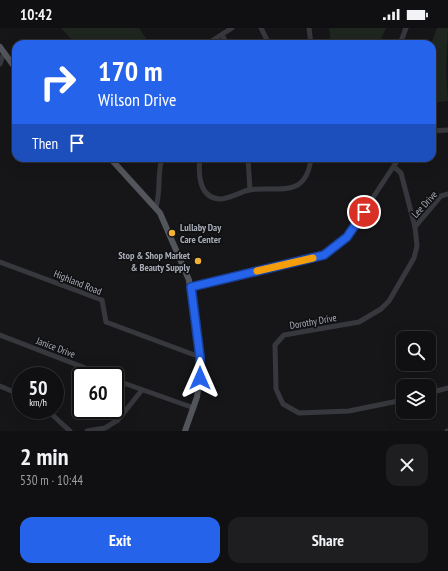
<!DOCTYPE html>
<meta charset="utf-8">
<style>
body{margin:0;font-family:"PT Sans Narrow",sans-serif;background:#1e1e20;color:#f1f3f6;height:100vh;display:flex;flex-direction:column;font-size:15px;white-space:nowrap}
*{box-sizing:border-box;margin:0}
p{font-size:13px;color:#9c9d9f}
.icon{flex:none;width:22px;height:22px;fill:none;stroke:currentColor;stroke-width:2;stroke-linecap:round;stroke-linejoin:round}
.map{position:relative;height:403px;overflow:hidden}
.side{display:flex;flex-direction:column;background:#101012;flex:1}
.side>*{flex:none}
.hud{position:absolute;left:12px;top:12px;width:424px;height:122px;border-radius:12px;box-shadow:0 4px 16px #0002,0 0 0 1px #303032;background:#2563eb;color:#fff;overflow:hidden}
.tools{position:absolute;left:396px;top:303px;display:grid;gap:8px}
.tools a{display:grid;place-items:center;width:40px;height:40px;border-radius:8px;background:#101012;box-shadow:0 4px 16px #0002,0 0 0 1px #303032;font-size:20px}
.speed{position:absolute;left:12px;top:339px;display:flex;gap:8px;font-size:20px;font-weight:700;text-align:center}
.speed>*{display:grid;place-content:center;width:52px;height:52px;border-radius:50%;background:#101012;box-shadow:0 4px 16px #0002,0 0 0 1px #303032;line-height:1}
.speed small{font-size:10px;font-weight:400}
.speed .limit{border:2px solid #111;border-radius:6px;background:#fff;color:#111}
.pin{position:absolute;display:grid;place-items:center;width:34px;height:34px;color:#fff;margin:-17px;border:2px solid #fff;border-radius:50%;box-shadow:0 1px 4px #0007}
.me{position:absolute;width:44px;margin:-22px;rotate:0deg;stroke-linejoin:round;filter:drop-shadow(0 0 3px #0008)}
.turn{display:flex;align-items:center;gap:14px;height:84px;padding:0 20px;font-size:18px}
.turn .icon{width:52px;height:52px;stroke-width:2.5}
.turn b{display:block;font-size:28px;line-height:34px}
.then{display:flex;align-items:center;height:38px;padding:0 20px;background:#0003;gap:8px;font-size:15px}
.round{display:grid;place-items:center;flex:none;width:42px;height:42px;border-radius:12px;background:#1e1e20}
.overview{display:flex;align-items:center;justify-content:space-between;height:68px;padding:0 20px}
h1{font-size:24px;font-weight:800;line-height:30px}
.cta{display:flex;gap:8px;margin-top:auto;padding:8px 20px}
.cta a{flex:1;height:46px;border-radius:12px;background:#2563eb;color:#fff;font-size:16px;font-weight:800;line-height:46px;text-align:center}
.cta a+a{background:#1e1e20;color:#f1f3f6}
.status{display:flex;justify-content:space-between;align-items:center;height:28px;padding:0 20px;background:#101012;direction:ltr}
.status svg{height:11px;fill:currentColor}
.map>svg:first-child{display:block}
.green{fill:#1e261f}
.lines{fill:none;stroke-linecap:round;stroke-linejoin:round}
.minor{stroke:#37383d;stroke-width:5}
.major{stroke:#53555c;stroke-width:6}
.route-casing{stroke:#184099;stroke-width:10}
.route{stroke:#2563eb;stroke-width:7}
.slow{stroke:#f59e0b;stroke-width:7}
.poi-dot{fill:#f2b134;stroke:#111113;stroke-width:1.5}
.labels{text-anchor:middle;stroke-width:3.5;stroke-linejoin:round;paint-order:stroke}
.street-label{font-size:10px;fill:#a8adb8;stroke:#111113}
.poi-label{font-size:10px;font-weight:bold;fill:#a8adb8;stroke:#111113;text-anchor:start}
</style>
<div class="status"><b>10:42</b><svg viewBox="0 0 49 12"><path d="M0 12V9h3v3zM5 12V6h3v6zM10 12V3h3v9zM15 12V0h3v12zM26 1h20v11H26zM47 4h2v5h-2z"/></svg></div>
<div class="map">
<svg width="448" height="403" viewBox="0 0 448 403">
<rect width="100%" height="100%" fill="#161618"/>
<g class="green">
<path d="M61 0H139L150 16H76Z"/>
<path d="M329 0H386L379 16H331Z"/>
<path d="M437 0H448L446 43 448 73 432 75 431 16Z"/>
</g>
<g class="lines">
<g class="minor">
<path d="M261 0 269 16"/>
<path d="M309 0 311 16"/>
<path d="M222 7 227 16"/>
<path d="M207 16 232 0"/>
<path d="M400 16 406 0"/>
<path d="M0 36 4 24"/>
<path d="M432 103 448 102"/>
<path d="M200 130C198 146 199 170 220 171 229 171 240 164 249 162 276 157 306 173 311 130"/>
<path d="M248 130 250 162"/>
<path d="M394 139 401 145 415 199 417 218 414 230 389 273 381 281 359 294 284 307 275 317 276 361 283 376 299 385 349 383 403 372"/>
<path d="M156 179C161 163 157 146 162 130"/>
<path d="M415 199 441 168 448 166"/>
<path d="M0 234 102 272 106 294 200 329"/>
<path d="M191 259 324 227 347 209 399 130"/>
<path d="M0 307 106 348"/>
<path d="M115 352 194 380"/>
<path d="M0 358 21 367"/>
<path d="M429 365 448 360"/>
<path d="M47 382 70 403"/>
<path d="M87 403 105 400 118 392 142 362"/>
<path d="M447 403H448"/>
</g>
<g class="major">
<path d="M0 19 16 41"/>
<path d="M110 130 160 185 189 252 201 341 197 369 185 403"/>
</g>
</g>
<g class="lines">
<defs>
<path id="route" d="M200 350V329L191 259 324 227 347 209 364 184"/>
</defs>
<use href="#route" class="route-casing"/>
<use href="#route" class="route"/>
<path class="slow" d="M257 243 313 230"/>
</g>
<g class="poi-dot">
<circle cx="172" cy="205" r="4"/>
<circle cx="198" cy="233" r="4"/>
</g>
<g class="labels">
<g class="street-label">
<text transform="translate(424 176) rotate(-47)" y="4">Lee Drive</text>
<text transform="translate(78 254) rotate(22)" y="4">Highland Road</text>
<text transform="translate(313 293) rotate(-10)" y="4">Dorothy Drive</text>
<text transform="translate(56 319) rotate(21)" y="4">Janice Drive</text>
</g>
<g class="poi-label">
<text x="180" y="203">Lullaby Day<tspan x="180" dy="12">Care Center</tspan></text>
<text x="190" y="231" text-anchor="end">Stop &amp; Shop Market<tspan x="190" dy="12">&amp; Beauty Supply</tspan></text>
</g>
</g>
</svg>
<div class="tools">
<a><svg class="icon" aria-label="search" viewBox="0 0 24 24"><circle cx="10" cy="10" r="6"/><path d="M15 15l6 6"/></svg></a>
<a><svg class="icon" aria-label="layers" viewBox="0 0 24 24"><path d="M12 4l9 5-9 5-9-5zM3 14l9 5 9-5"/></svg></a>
</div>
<div class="speed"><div>50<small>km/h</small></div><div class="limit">60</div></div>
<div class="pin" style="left:364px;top:184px;background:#d93025"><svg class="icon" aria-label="arrive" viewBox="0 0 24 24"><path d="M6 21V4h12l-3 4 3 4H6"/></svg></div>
<svg class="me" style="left:200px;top:350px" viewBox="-20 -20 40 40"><path d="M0-17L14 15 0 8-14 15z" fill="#2563eb" stroke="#fff" stroke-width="4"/></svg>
<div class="hud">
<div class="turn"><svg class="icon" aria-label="right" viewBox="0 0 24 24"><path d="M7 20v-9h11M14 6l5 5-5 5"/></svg><div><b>170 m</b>Wilson Drive</div></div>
<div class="then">Then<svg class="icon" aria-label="arrive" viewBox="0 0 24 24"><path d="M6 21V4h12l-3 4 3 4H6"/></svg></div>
</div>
</div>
<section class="side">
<div class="overview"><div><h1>2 min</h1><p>530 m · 10:44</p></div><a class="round"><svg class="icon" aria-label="close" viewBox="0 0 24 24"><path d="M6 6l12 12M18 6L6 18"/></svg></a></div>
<div class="cta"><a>Exit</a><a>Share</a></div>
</section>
